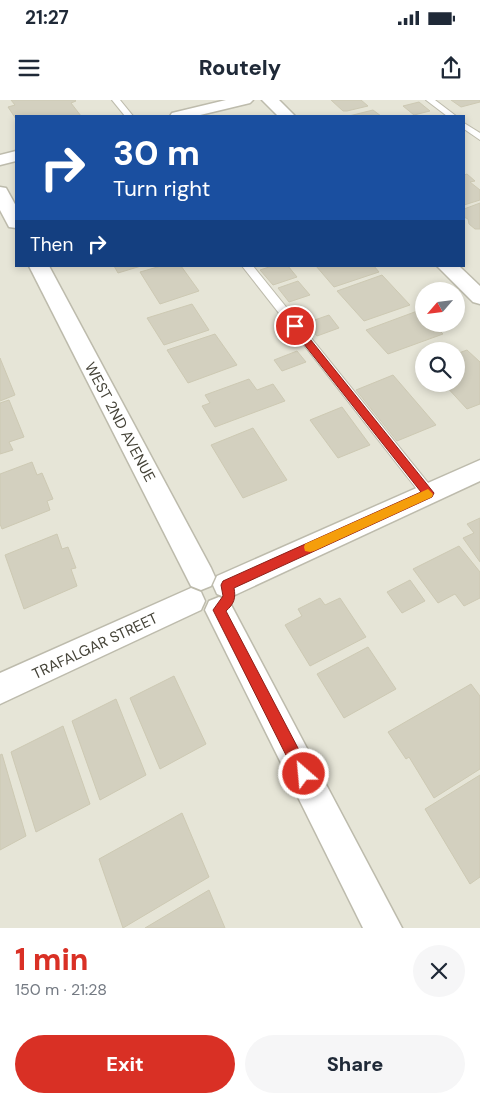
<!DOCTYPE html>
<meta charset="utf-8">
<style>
body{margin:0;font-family:"DM Sans",sans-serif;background:#f6f6f7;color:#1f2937;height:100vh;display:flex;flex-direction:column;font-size:19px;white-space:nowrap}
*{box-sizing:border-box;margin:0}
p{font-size:16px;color:#747a83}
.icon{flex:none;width:28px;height:28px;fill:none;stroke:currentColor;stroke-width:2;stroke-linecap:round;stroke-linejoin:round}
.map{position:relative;height:828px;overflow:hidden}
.sheet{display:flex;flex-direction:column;background:#fff;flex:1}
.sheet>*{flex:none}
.guide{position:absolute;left:15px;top:15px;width:450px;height:152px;border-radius:0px;box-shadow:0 2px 8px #0003;background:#1a4fa0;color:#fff;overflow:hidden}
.needle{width:32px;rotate:242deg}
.tools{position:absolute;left:415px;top:182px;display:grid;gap:10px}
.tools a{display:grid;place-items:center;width:50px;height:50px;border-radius:50%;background:#fff;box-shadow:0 2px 8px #0003;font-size:25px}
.pin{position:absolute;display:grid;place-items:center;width:42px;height:42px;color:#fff;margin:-21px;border:2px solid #fff;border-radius:50%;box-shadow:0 1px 5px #0007}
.me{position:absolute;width:55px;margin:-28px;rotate:333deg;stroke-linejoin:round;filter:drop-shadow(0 0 4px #0008)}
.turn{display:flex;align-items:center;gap:18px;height:105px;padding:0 15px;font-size:22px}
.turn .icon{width:65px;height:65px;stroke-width:2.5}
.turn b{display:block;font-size:35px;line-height:42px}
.then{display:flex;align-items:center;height:48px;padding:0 15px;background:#0003;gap:10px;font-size:19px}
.round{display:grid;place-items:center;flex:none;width:52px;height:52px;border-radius:26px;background:#f6f6f7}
.headline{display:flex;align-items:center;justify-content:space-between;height:85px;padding:0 15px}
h1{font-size:30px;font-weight:800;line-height:38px;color:#d93025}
.button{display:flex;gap:10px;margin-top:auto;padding:10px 15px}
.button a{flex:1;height:58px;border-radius:30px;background:#d93025;color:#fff;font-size:20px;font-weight:800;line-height:58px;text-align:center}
.button a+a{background:#f6f6f7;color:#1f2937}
.status{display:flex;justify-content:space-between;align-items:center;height:35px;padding:0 25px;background:#fff;direction:ltr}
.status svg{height:14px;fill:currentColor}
header{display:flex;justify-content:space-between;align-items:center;height:65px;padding:0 15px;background:#fff;font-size:22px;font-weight:800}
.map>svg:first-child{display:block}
.residential{fill:#e6e5d7;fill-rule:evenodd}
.building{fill:#d3d0bf;stroke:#cdc9b3}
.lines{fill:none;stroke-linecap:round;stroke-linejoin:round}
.service-casing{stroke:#bdbbac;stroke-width:2}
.minor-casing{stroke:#bdbbac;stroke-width:3}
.service{fill:#fff;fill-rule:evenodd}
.minor{fill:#fff;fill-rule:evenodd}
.route{fill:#d93025;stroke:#8d1f18}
.slow{fill:#f59e0b}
.labels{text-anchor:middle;stroke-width:4;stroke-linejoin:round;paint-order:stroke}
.street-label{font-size:15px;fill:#454338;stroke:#fff}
</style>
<div class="status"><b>21:27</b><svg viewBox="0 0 49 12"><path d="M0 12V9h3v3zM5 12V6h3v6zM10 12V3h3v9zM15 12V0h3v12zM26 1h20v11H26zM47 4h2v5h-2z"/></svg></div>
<header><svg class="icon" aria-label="menu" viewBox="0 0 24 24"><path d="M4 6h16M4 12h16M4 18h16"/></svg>Routely<svg class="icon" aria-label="share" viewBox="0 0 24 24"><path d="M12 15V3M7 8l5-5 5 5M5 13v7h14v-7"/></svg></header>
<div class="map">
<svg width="480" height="828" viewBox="0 0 480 828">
<rect width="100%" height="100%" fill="#f3f2e8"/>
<path class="residential" d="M0 0H480V828H0ZM16 16H464V166H16ZM424 191H456V224H424ZM424 251H456V284H424Z"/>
<g class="building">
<path d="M11 0H75L76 1 71 3 81 16H16V19L8 7 15 5Z"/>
<path d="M331 0H361L368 6 347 11H343Z"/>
<path d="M451 0H480V2L461 7Z"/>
<path d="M419 2 430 11 414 15 403 6Z"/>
<path d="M373 10 381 16H349Z"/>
<path d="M467 74 475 81 470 82 480 90V100L464 105V75Z"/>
<path d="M480 103V129H475L469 124 468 119 464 117V109Z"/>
<path d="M114 166H141L118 173Z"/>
<path d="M161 166H181L199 191 160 204 140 172Z"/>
<path d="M272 166H288L297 177 273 185 260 170Z"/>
<path d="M316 166H374L379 172 334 187Z"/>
<path d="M382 175 410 205 364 221 337 191Z"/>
<path d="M298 181 310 195 289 202 278 188Z"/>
<path d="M192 204 209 230 164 245 147 218Z"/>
<path d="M420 210 424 214V224H433L443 234 388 254 366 230Z"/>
<path d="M329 215 339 228 317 236 306 223Z"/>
<path d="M215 234 237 265 188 283 167 250Z"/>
<path d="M467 250 480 262V304L467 309 444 284H456V254Z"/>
<path d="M297 251 306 262 282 271 274 260Z"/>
<path d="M0 258 15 295 0 301Z"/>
<path d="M393 275 436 325 397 341 356 290Z"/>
<path d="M249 279 257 290 273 284 285 301 215 327 202 306 210 303 205 295Z"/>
<path d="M9 300 24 337 9 342 13 350 0 354V303Z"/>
<path d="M342 307 370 345 338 358 310 320Z"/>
<path d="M253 328 287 380 243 398 211 345Z"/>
<path d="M32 362 37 375 42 373 53 399 47 401 50 410 2 429 0 424V374Z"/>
<path d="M480 418V462L463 438 474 433 467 424Z"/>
<path d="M57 434 62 449 68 447 76 468 71 469 77 486 24 509 5 455Z"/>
<path d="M459 446 480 472V498L464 506 455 494 438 503 413 469Z"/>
<path d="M410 480 425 501 402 513 387 492Z"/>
<path d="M320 498 325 505 340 498 366 537 310 566 285 525 302 516 298 509Z"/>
<path d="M368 547 396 589 344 618 317 574Z"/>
<path d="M174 576 206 644 160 669 130 598Z"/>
<path d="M471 584 480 596V669L434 698 409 657 406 659 388 632Z"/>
<path d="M116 599 146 675 100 700 72 621Z"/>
<path d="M63 626 90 704 36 732 11 652Z"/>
<path d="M2 654 26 736 0 750V655Z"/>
<path d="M480 675V777L470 784 425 709Z"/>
<path d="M182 713 209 777 123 828 99 759Z"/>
<path d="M209 790 225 828H145Z"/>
</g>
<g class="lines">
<defs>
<g id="service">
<path d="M112 0H120L133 16H125Z"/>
<path d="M426 0H435L456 16H447Z"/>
<path d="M464 23 480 33V40L464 29Z"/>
<path d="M242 166H253L433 389 435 393 433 397 428 399 423 397Z"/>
</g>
<g id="minor">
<path d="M226 0H253L250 3 196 16H170L172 13Z"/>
<path d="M262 0H279L295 16H278Z"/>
<path d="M16 51V61L0 65V55Z"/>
<path d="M0 87 6 88 16 106V128L9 127 0 110Z"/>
<path d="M29 166H49L211 468 215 477 211 486 201 490 191 486Z"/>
<path d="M437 166H459L480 186V204L473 202Z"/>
<path d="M480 360V381L237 494 227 498 217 494 213 485 217 476Z"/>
<path d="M191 488 201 492 205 501 201 510 0 604V573Z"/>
<path d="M219 497 229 501 402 828H363L205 510 209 501Z"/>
</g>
</defs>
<use href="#service" class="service-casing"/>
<use href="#minor" class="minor-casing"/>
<use href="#service" class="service"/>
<use href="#minor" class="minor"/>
</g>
<path class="route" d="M295 223 298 224 434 393 432 397 234 488C236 498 234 504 226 511L309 669 311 674 309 679 304 681 298 679 213 510 223 496 221 485 223 481 421 392 292 229V224Z"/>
<path class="slow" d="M428 389 433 394 432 397 314 451 310 452 305 451 304 447 305 444Z"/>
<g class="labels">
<g class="street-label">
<text transform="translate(120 322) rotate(62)" y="5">WEST 2ND AVENUE</text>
<text transform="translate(95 546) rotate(-25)" y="5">TRAFALGAR STREET</text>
</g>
</g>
</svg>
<div class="tools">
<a><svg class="needle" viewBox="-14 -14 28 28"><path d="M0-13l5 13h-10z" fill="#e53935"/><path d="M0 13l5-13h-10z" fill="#747a83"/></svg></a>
<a><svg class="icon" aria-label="search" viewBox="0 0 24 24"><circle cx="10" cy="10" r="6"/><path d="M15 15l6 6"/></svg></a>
</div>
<div class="pin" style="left:295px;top:226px;background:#d93025"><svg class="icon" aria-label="arrive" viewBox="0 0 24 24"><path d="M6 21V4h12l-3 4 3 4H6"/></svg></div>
<svg class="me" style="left:304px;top:674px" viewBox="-20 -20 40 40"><circle r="17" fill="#d93025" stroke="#fff" stroke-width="3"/><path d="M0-11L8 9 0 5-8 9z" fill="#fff"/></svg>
<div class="guide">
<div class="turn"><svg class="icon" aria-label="right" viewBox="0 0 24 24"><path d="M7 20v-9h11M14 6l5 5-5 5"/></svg><div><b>30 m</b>Turn right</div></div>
<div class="then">Then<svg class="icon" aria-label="right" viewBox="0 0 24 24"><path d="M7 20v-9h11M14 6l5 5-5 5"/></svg></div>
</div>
</div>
<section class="sheet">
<div class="headline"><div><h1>1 min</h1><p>150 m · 21:28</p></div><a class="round"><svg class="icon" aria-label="close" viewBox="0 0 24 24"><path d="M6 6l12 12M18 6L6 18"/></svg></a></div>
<div class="button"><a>Exit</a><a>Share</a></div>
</section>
